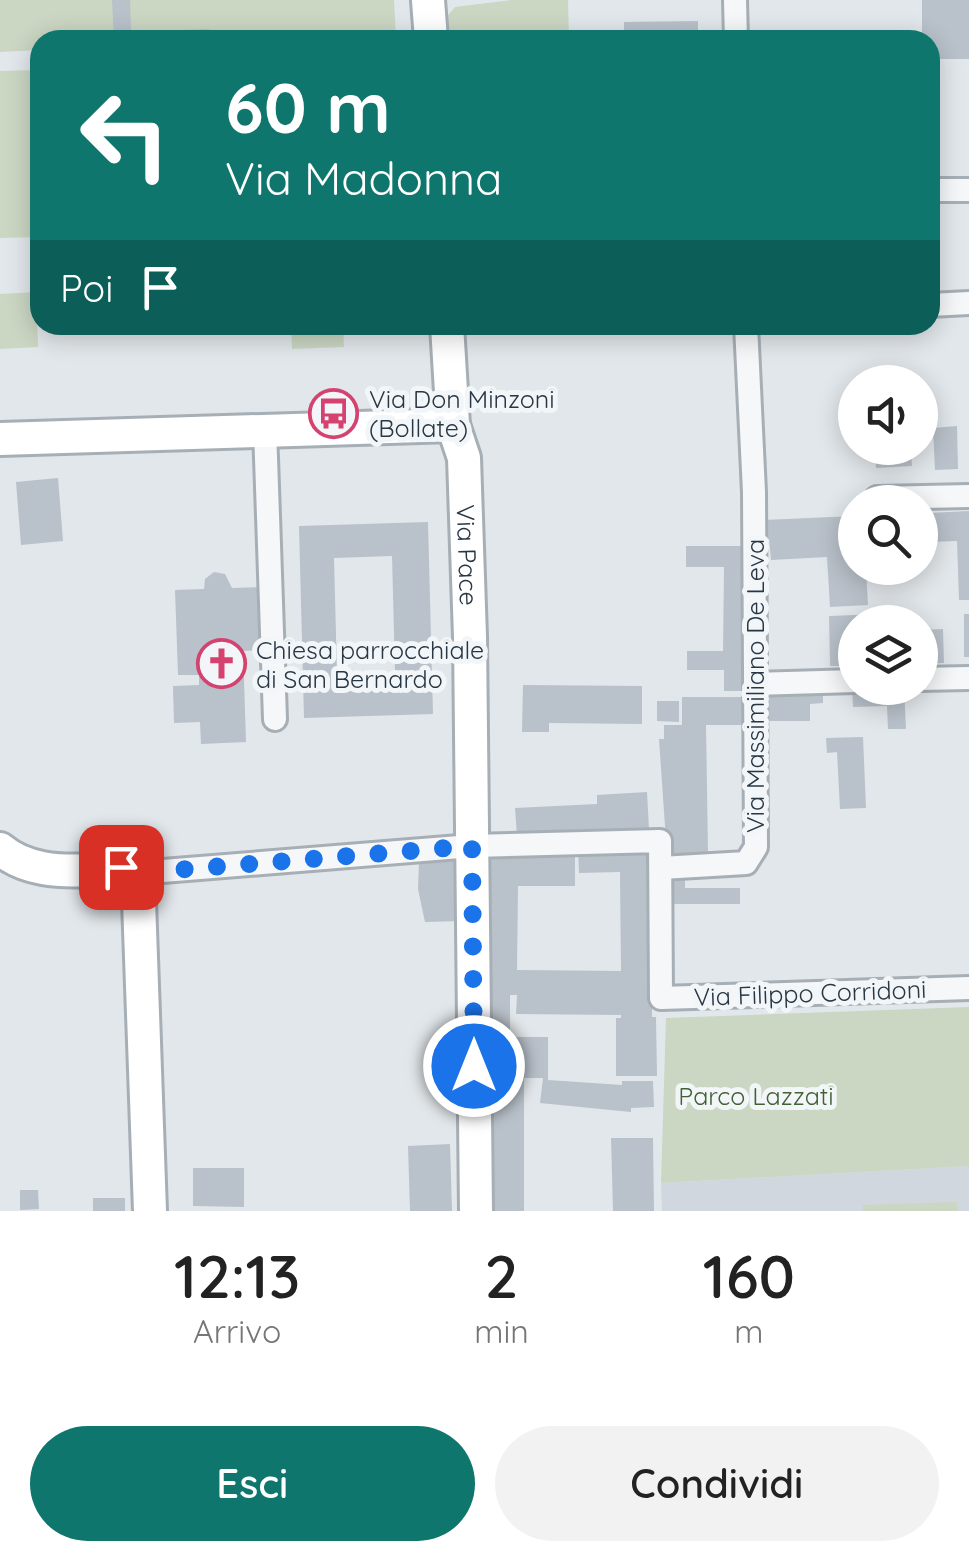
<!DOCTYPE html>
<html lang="it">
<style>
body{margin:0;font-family:Quicksand,sans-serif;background:#f2f2f2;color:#222;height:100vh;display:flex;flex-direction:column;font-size:38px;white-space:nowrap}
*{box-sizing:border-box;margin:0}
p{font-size:32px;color:#767676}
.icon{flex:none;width:55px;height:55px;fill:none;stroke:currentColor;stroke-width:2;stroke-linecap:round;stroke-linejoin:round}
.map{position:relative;height:1211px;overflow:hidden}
.details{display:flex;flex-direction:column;background:#fff;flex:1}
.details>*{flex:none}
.top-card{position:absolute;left:30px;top:30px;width:910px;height:305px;border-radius:30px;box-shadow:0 5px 25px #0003;background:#0f766e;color:#fff;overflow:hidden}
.buttons{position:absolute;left:838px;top:365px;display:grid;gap:20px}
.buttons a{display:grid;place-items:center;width:100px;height:100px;border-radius:50%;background:#fff;box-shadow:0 5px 25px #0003;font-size:50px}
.pin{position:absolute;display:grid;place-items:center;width:85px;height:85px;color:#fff;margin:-42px;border-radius:20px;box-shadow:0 5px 15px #0006}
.me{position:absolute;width:110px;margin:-55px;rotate:0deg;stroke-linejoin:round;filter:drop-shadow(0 0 8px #0008)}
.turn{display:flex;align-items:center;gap:35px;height:210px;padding:0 30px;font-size:45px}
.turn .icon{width:130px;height:130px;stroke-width:2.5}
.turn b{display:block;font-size:70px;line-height:85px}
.then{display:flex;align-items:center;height:95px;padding:0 30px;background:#0003;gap:20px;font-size:38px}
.eta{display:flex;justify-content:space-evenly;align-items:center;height:170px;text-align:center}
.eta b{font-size:60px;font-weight:600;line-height:70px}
.primary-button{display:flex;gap:20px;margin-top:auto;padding:20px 30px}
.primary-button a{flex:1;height:115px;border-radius:60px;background:#0f766e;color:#fff;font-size:40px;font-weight:600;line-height:115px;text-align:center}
.primary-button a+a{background:#f2f2f2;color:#222}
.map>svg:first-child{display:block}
.built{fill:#d0d7de}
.green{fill:#cbd6c3}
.building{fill:#b9c1ca;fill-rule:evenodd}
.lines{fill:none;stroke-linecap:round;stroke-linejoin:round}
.street-casing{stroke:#a7afb6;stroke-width:28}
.secondary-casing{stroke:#a7afb6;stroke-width:38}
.street{stroke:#f6f7f9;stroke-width:22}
.secondary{stroke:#fff;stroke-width:32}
.route{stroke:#1a73e8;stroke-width:18;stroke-dasharray:0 32.4}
.labels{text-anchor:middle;stroke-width:10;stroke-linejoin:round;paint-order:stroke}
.poi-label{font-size:25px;fill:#293745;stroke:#f2f6f8;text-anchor:start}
.street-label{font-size:25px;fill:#293745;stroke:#f2f6f8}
.park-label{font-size:25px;fill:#446136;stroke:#f2f6f8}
</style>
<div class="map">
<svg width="969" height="1211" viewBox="0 0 969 1211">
<rect width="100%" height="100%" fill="#e2e7eb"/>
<path class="built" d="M969 1166V1211H662L661 1183Z"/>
<g class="green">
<path d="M0 0H394L396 38 40 40V50L0 52Z"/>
<path d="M511 0H568L569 40H446L445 19 455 7Z"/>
<path d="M40 70V237L0 238V71Z"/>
<path d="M36 292 38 347 0 349V294Z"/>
<path d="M291 325H343L344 347 292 349Z"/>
<path d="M969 1007V1166L661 1183 666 1018Z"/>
<path d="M957 1202V1211H863V1205Z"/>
</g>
<g class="building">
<path d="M112 0H130L131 32 209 29 210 40H114Z"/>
<path d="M922 0H969V59H930V40H922Z"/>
<path d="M698 21V40H624V22Z"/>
<path d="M957 426 958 469 935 470 933 428Z"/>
<path d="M875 448H911L912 466 876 468Z"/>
<path d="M58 478 63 541 21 545 16 482Z"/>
<path d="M969 511V600H959L957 541 929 542 928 513Z"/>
<path d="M855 516V568H866L868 605 830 607 827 557 771 560 769 539H764L763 520Z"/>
<path d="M428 522 433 714 304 718 299 526ZM392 556 395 672 337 674 334 558Z"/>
<path d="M686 546H749V691H724V670H687V651H723L724 567H686Z"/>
<path d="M214 572 225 574 232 588 261 587 263 650 243 651 246 742 201 744 200 722 174 723 173 686 199 685V675H178L175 590 204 589 205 579Z"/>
<path d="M881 614 882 622H855V666H830L829 616Z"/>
<rect x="964" y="614" width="5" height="43"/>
<path d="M943 629 944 663 920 664V630Z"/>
<path d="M523 685 642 686V724L549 723V732H522Z"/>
<path d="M852 688H904L906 729H888L887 706 853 707Z"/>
<path d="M768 692H823V703L810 704V721H768Z"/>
<path d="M682 697H749V725H706L708 853 667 855 659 739H664V725H682Z"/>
<path d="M657 701H679V722L657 721Z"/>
<path d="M863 737 866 808 840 809 837 752 827 753 826 738Z"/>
<path d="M647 792 649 829 517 836 515 808 597 804V795Z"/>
<path d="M578 846 651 852 652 1017H656L657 1076H616V1018H621V1015L516 1014 517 995H510V1037H548V1080L622 1085V1081H653L654 1107 631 1108V1112L540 1103 543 1078H524V1211H481L482 861 492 849H531V856H575V886H518L517 970 621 971 620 872 579 873Z"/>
<path d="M428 859 459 861V921L425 922 418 889 419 861Z"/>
<path d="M672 876H685V888H740V904H672Z"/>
<path d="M611 1138H653L654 1211H613Z"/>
<path d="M450 1144 452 1211H410L408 1146Z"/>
<path d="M193 1168H244V1207L193 1206Z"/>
<path d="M20 1190H38L39 1209 20 1210Z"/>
<rect x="93" y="1198" width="32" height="13"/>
</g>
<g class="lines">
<defs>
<g id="street">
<path d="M735 0 736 40"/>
<path d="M930 190H969"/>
<path d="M930 305 969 303"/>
<path d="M265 429 275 719"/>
<path d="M877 498 969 496"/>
<path d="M920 679 969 678"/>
<path d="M757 684 855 681"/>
<path d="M661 868 746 863 756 847 754 492 746 325"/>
<path d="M138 873 472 846 660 841 661 998 969 988"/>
</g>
<g id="secondary">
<path d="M428 0 431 40"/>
<path id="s1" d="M447 325 453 425 464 458 470 637 476 1211"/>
<path d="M0 439 453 425"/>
<path d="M0 849C25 870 59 872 91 870 108 869 123 863 138 873L150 1211"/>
</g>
</defs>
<use href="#street" class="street-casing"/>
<use href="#secondary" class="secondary-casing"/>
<use href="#street" class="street"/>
<use href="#secondary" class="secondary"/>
</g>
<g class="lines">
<path class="route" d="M121 867 138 873 472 846 474 1066"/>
</g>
<defs>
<symbol id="bus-ring" viewBox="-11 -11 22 22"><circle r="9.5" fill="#f2f6f8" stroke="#d6426f" stroke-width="1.5"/><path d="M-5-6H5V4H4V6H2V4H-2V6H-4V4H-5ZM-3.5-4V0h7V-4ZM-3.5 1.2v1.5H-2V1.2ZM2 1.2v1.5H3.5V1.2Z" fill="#d6426f"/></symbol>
<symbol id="church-ring" viewBox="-11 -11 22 22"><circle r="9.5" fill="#f2f6f8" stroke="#d6426f" stroke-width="1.5"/><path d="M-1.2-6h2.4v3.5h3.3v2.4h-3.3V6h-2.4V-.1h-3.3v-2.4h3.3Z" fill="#d6426f"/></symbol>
</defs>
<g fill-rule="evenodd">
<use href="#bus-ring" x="306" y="386" width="55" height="55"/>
<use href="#church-ring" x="194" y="636" width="55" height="55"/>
</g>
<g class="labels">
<g class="poi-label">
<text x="369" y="408">Via Don Minzoni<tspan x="369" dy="29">(Bollate)</tspan></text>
<text x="256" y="659">Chiesa parrocchiale<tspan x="256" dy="29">di San Bernardo</tspan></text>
</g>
<g class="street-label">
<text dy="9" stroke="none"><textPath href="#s1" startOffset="232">Via Pace</textPath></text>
<text transform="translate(755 686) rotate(-90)" y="9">Via Massimiliano De Leva</text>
<text transform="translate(810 993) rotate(-2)" y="9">Via Filippo Corridoni</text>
</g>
<g class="park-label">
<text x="756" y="1105">Parco Lazzati</text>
</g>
</g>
</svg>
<div class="buttons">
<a><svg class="icon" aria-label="sound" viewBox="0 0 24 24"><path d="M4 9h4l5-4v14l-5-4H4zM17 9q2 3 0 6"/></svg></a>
<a><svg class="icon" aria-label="search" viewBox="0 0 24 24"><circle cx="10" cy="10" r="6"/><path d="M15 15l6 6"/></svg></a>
<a><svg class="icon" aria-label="layers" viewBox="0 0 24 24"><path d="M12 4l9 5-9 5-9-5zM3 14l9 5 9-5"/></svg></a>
</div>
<div class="pin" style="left:121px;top:867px;background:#d93025"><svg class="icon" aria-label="arrive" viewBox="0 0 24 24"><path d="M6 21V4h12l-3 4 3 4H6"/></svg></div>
<svg class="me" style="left:474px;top:1066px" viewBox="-20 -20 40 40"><circle r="17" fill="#1a73e8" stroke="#fff" stroke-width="3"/><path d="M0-11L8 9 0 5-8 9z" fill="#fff"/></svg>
<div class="top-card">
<div class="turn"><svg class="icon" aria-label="left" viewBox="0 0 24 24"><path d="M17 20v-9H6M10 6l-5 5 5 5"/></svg><div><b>60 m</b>Via Madonna</div></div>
<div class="then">Poi<svg class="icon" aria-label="arrive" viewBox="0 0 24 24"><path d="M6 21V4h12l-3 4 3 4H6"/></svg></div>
</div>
</div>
<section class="details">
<div class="eta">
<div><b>12:13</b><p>Arrivo</p></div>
<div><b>2</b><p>min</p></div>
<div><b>160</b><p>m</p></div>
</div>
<div class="primary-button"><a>Esci</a><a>Condividi</a></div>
</section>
